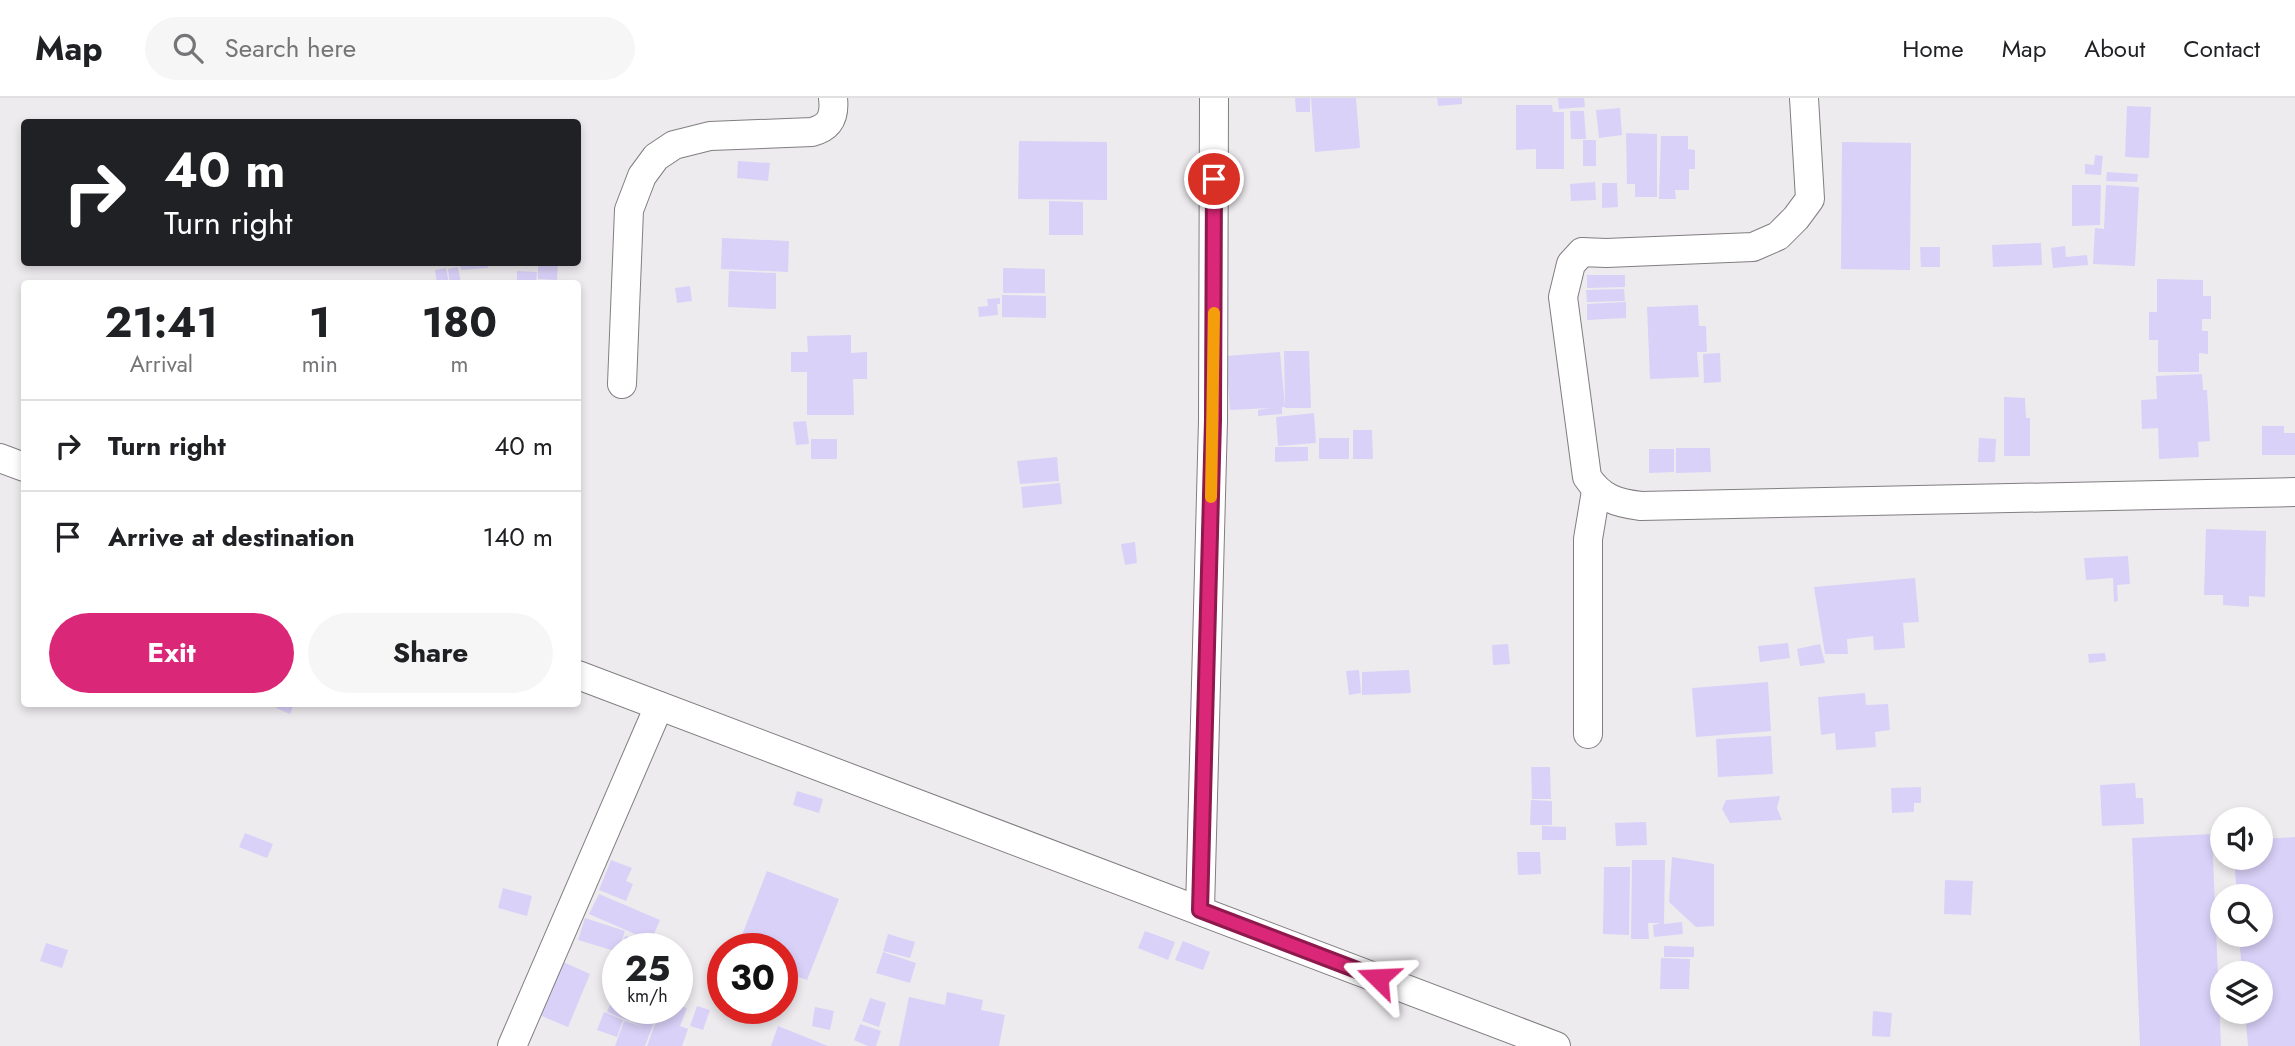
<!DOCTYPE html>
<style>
body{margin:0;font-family:Jost,sans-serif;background:#f6f6f6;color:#202124;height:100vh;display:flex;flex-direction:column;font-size:26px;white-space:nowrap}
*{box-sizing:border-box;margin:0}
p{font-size:23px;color:#757577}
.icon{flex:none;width:38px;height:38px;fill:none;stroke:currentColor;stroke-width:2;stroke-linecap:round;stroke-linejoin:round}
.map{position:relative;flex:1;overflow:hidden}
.panel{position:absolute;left:21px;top:182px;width:560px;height:427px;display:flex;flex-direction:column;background:#fff;border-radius:7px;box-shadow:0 4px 10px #0003}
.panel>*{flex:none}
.guide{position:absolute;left:21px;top:21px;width:560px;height:147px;border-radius:7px;box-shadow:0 4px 10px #0003;background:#202124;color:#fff;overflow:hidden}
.controls{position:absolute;left:2210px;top:709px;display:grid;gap:14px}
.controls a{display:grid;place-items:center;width:63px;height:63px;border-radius:50%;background:#fff;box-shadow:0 4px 10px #0003;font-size:35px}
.speed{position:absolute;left:602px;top:835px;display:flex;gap:14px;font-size:35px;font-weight:700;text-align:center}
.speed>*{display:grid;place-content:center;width:91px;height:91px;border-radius:50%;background:#fff;box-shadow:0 4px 10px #0003;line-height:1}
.speed small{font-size:18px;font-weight:400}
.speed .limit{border:10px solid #d22;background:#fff;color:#111}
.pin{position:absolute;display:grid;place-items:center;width:60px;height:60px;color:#fff;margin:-30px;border:4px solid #fff;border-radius:50%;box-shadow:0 2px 7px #0007}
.me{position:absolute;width:77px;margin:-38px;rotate:291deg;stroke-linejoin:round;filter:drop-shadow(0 0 5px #0008)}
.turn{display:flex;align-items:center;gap:24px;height:147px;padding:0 28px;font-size:32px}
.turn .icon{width:91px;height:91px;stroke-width:2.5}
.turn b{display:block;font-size:49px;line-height:60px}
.eta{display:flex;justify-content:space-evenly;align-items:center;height:119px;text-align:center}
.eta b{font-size:42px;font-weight:700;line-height:49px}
.primary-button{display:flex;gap:14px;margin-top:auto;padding:14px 28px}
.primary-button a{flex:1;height:80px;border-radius:42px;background:#db2777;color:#fff;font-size:28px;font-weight:700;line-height:80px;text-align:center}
.primary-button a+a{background:#f6f6f6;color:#202124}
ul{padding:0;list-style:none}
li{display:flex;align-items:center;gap:21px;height:91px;padding:0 28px;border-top:2px solid #e0e0e0}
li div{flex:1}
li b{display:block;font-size:26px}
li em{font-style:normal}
header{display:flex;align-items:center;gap:42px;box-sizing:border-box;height:98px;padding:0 35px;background:#fff;border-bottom:2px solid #e0e0e0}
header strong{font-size:33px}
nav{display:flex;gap:38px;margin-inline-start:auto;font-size:24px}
.search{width:490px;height:63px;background:#f6f6f6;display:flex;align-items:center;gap:18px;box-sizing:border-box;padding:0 24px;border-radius:38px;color:#757577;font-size:26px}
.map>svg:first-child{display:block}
.building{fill:#d9d1f8}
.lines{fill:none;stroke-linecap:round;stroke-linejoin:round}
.minor-casing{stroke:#817e81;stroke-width:30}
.minor{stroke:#fff;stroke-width:28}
.route-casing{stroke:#8e194d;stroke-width:18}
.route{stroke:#db2777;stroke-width:12}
.slow{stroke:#f59e0b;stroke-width:12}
</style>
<header>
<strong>Map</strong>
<div class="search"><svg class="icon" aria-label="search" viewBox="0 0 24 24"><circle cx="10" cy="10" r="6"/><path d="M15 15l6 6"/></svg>Search here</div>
<nav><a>Home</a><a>Map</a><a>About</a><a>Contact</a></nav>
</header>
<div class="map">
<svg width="2295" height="948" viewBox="0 0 2295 948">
<rect width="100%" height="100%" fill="#eeebee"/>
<g class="building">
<path d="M1295 0H1310V14H1296Z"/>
<path d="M1311 0H1356L1360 50 1315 54Z"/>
<path d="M1437 0H1462V6L1438 8Z"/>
<path d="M1558 0H1584L1585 9 1559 11Z"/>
<path d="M1516 7H1552L1553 14H1564V71H1536V51L1516 52Z"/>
<path d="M2127 8 2151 9 2149 60 2125 59Z"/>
<path d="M1620 10 1622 37 1599 40 1596 12Z"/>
<path d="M1570 13H1584L1586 41H1571Z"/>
<path d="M1626 35 1657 36V99H1635V86H1627Z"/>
<path d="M1661 38H1688V51L1695 52V71H1689V92H1675L1676 101H1659Z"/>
<rect x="1583" y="42" width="13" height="26"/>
<path d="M1019 43 1107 44V102L1018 101Z"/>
<path d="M1842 44 1911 45 1910 172 1841 171Z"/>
<path d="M2095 57 2103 58 2101 77 2085 76V66L2094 67Z"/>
<path d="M738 63 770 65 768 83 737 80Z"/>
<path d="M2107 74 2138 76 2137 84 2106 83Z"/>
<path d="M1595 84 1596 102 1571 103 1570 86Z"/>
<path d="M1602 85H1617L1618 109 1602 110Z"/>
<path d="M2072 87H2101L2100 127 2072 128Z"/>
<path d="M2106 87 2139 89 2135 168 2093 166 2095 130 2104 131Z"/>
<path d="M1049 103 1083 104V137H1049Z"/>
<path d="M722 140 789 143 788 174 721 171Z"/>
<path d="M2041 145 2042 167 1993 169 1992 147Z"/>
<path d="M2065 148 2066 159 2087 157 2088 167 2053 170 2051 150Z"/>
<path d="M1920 149H1940V169H1921Z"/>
<path d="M460 164H488V170L461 172Z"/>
<path d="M538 164H558L557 182 538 181Z"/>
<path d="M458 169 461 186H450L448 171Z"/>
<path d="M446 170 449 186H437L435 172Z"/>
<path d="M1003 170 1045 171V195H1003Z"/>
<path d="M517 173 537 174 536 186 517 185Z"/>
<path d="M729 173 776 175V211L728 209Z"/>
<path d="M1587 177H1625V189L1587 190Z"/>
<path d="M2157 181 2203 182V198H2211V221H2202V233H2208V256L2199 255V274H2158V242H2149V214H2157Z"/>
<path d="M690 188 692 203 677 205 675 190Z"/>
<path d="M1624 191 1625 203 1587 204 1586 192Z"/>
<path d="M1002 197 1046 198V220L1002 219Z"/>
<path d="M1000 200V206H997L998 217 979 219 978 209 988 208 987 201Z"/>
<path d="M1626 204V220L1587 222V206Z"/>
<path d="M1698 207 1699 228H1706L1707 254H1697L1699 279 1650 281 1647 209Z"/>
<path d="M851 237V255L867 254V281H853L854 317H807V274H791V254H808L807 238Z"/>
<path d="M1284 253H1309L1311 310H1285Z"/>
<path d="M1280 254 1285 309H1282V316L1258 318V312L1269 310 1230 312 1226 258Z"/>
<path d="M1720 255 1721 284 1704 285 1703 256Z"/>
<path d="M2202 276 2203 292H2207L2210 343 2198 344 2199 359 2159 361 2158 330 2142 331 2141 302 2157 301 2156 278Z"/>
<path d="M2004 299 2025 300 2026 320H2030V358H2004Z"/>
<path d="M1314 315 1316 345 1278 348 1276 319Z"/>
<path d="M806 323 809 346 796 347 793 324Z"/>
<path d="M2262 328H2284V335H2295V357H2262Z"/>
<path d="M1353 332H1372L1373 361H1353Z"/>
<rect x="1319" y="340" width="30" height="21"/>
<path d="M1979 340 1996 341 1995 364H1978Z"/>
<rect x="811" y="341" width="26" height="20"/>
<path d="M1275 349H1308V363L1275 364Z"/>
<path d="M1676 350H1710L1711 374 1676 375Z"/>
<path d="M1649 351H1674V374L1649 375Z"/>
<path d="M1057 359 1059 383 1020 386 1017 363Z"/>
<path d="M1060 385 1062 406 1023 410 1021 389Z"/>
<path d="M2206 431 2266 433 2265 499 2249 498V509L2223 507V497H2204Z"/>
<path d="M1135 444 1137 465 1125 467 1121 446Z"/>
<path d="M2128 458 2130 486 2117 487 2118 503 2114 504 2113 480 2086 482 2084 460Z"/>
<path d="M1915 480 1919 524 1903 525 1905 550 1874 552 1873 538 1847 541 1848 556H1825L1814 489Z"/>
<path d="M1788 545 1790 560 1760 564 1758 548Z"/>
<path d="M1508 546 1510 566 1493 567 1492 547Z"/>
<path d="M1820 546 1825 565 1800 568 1797 551Z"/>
<path d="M2105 555 2106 563 2089 565 2088 556Z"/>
<path d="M1359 572 1361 595 1349 597 1346 573Z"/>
<path d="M1409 572 1411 595 1362 597V574Z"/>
<path d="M1768 584 1771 633 1696 639 1692 590Z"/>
<path d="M1865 595 1866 607 1888 606 1890 632 1875 634 1876 649 1836 652 1835 635 1821 637 1818 599Z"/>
<path d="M277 606H294L290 616 276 610Z"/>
<path d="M1771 638 1773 676 1718 679 1716 641Z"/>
<path d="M1531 669H1550L1551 701H1532Z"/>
<path d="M2135 685 2136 700H2143L2144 726 2102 728 2100 687Z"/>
<path d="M1921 689V705H1914V714L1892 715 1891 690Z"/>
<path d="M797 693 823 701 819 715 793 707Z"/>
<path d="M1780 698 1777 710 1782 722 1730 725 1722 711 1726 702Z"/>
<path d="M1531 702 1552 703V727H1530Z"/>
<path d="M1646 724 1647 747 1616 748 1615 725Z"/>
<path d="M1542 728 1566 729V742H1542Z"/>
<path d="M245 735 273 746 267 760 239 749Z"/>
<path d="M2212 736 2221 948H2140L2132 740Z"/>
<path d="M2295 739V948H2248L2245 914H2261V875H2242L2239 836H2261V798H2237L2234 760H2261V741Z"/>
<path d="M1517 754H1540L1541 776 1518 777Z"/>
<path d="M1672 759 1714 766V828L1696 829 1669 804Z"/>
<path d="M611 762 632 770 626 783 633 786 626 803 599 792Z"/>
<path d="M1632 762H1665L1664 826 1682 824 1683 836 1654 839 1653 827 1661 825H1648L1649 841H1631Z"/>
<path d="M1604 769H1630L1629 837 1603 836Z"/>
<path d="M767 773 839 801 807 882 782 873V850H737Z"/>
<path d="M1945 782 1973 783 1971 817 1944 816Z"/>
<path d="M503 790 532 798 527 818 498 810Z"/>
<path d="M599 796 660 822 651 843 589 816Z"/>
<path d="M585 820 625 833 618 854 578 842Z"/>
<path d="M1145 833 1175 844 1168 862 1138 850Z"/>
<path d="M888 836 915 844 910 860 883 853Z"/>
<path d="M625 838 658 846 657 850H622Z"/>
<path d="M1183 843 1210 854 1203 872 1175 862Z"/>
<path d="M46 845 68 852 62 870 40 863Z"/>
<path d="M1664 848 1694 849V859H1664Z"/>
<path d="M883 854 916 865 910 885 876 875Z"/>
<path d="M1661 860 1690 861 1689 891H1660Z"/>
<path d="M561 863 590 876 568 929 539 917Z"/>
<path d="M618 887V910H645L643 914 656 919 645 948H615L624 923 644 929 607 914Z"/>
<path d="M782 887 791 890 781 917 762 910H782Z"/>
<path d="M947 894 983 902 981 912 1005 917 999 948H899L909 899 945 907Z"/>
<path d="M870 900 886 905 879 929 862 923Z"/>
<path d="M677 907 687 910 680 928 688 931 682 948H647L661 910H677Z"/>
<path d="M697 908 710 912 703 932 690 928Z"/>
<path d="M815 909 834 913 830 932 812 928Z"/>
<path d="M1873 913 1892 915 1890 939 1872 938Z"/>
<path d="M604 914 623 922 617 939 597 932Z"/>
<path d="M860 926 881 933 876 948H868L854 942Z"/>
<path d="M778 928 828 948H771Z"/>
</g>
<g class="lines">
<defs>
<g id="minor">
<path d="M1804 0 1810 101 1796 120 1778 138 1753 149 1606 155 1582 154 1571 166 1563 199 1587 379C1601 400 1616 405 1641 408L2295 394"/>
<path d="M622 286 629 112 642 78 656 59 674 47 710 38 812 34C831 29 835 18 833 0"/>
<path d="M0 360 24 369"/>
<path d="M578 577 1556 948"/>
<path d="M1588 636V441L1596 393"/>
<path d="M1200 812 1213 322 1214 0"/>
<path d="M512 948 659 608"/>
</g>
</defs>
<use href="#minor" class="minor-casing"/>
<use href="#minor" class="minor"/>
</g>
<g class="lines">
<defs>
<path id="route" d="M1214 81 1213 322 1200 812 1378 880"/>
</defs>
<use href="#route" class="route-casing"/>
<use href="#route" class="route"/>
<path class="slow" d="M1211 399 1214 215"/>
</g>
</svg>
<div class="controls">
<a><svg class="icon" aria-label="sound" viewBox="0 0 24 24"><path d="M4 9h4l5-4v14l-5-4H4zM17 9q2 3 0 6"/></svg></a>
<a><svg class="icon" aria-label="search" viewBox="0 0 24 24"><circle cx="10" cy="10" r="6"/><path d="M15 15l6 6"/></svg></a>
<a><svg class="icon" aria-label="layers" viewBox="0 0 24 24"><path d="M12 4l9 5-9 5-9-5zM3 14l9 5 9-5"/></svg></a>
</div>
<div class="speed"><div>25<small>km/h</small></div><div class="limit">30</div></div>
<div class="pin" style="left:1214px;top:81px;background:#d93025"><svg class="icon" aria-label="arrive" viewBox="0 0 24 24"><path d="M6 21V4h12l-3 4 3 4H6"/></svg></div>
<svg class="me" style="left:1378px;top:880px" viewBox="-20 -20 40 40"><path d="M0-17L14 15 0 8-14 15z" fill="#db2777" stroke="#fff" stroke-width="4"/></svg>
<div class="guide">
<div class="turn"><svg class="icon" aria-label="right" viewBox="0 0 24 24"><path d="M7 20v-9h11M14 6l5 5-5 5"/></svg><div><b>40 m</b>Turn right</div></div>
</div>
<section class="panel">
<div class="eta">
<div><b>21:41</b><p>Arrival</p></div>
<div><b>1</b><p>min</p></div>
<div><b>180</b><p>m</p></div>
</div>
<ul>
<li><svg class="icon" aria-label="right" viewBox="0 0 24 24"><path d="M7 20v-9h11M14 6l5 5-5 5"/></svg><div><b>Turn right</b></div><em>40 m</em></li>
<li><svg class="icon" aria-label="arrive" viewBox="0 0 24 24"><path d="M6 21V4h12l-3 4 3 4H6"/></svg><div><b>Arrive at destination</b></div><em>140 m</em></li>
</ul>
<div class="primary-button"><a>Exit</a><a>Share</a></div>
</section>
</div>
